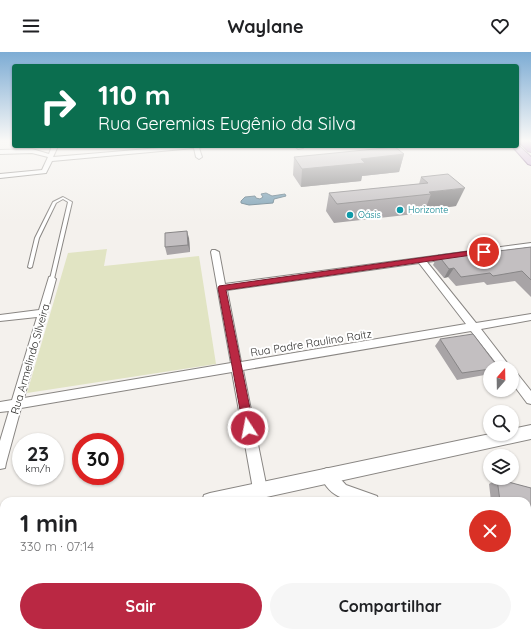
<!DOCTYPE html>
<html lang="pt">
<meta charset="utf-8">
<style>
body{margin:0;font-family:Quicksand,sans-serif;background:#f6f6f6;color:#202124;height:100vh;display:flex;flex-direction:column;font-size:15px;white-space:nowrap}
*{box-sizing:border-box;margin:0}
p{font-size:13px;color:#757577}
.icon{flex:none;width:22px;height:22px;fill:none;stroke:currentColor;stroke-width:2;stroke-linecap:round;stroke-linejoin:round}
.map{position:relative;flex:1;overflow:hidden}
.sheet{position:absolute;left:0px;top:445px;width:531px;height:140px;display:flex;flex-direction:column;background:#fff;border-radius:12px 12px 0 0;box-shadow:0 1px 3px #0004}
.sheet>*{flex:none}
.guide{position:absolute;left:12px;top:12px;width:507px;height:84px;border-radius:4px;box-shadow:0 1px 3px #0004;background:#0b6e4f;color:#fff;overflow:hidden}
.needle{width:26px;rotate:20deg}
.tools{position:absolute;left:483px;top:309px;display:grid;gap:8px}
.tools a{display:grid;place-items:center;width:36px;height:36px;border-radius:50%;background:#fff;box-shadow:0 1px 3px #0004;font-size:20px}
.speed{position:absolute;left:12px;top:381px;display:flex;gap:8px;font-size:20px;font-weight:700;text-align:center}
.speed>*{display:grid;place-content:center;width:52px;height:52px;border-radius:50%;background:#fff;box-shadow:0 1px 3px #0004;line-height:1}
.speed small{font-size:10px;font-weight:400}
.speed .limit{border:6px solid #d22;background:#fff;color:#111}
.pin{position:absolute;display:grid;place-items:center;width:34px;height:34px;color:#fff;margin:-17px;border:2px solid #fff;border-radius:50%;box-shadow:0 1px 4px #0007}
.me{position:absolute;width:44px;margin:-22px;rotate:349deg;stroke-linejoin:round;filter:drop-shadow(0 0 3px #0008)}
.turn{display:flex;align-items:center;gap:14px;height:84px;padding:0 20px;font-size:18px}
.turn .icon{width:52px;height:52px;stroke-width:2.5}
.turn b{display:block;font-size:28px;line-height:34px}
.round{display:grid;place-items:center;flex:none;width:42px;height:42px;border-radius:21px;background:#f6f6f6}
.head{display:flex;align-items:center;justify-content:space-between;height:68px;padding:0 20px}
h1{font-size:24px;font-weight:700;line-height:30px}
.action{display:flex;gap:8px;margin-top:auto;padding:8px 20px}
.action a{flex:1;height:46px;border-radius:24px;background:#ba2843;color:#fff;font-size:16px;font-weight:700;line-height:46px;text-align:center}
.action a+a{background:#f6f6f6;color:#202124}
header{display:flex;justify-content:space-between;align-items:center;height:52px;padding:0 20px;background:#fff;font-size:18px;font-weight:700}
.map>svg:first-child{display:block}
.green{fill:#e1e4c3}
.water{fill:#7da1b5;stroke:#647d8a}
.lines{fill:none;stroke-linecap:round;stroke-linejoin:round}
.service-casing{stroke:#898683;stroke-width:2}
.minor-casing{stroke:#898683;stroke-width:2}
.tertiary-casing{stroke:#898683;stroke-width:2}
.primary-casing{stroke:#7d5c87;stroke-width:2}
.motorway-casing{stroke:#7d5c87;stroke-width:2}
.service{fill:#fff;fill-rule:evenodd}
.minor{fill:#fff;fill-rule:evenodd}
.tertiary{fill:#fff;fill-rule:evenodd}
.primary{fill:#ccadd6;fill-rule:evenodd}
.motorway{fill:#a7b;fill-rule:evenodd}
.wall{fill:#a8a4a6}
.shaded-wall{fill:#888687}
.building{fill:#c3bfc1;stroke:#888687}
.route{fill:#ba2843;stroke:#791a2c}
.culture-dot{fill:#0f9aa8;stroke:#fff;stroke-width:1.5}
.labels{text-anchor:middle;stroke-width:4;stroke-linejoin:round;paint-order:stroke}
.far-culture-label{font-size:9px;fill:#0d838f;stroke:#fff;text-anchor:start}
.street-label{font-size:11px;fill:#2a2927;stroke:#fff}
</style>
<header><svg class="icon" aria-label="menu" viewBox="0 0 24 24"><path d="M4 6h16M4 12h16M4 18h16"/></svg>Waylane<svg class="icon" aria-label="heart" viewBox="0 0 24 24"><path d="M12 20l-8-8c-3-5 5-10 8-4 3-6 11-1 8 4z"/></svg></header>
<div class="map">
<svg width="531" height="585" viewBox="0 0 531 585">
<rect width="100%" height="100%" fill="#f4f1ed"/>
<path class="green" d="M107 197 104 214 199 204 216 312 27 341 68 201Z"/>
<path class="water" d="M266 141 272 144 285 142 286 144 274 147 273 151 249 153 241 151V149L245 145 255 144 256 146 260 147 263 145 261 142Z"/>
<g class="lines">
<defs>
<g id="service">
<path d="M63 145 72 150 54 227 52 228 50 227 68 150 63 147 56 151 39 186 32 215 30 216 28 215 35 186 53 150Z"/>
<rect x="382" y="581" width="8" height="4"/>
</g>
<g id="minor">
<path d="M52 94H58L53 105 183 94H204L199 96 202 105 199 107 196 105 194 96 52 109 46 121 0 126V122L42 118 48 105 32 101 0 102V98L32 97 49 102Z"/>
<path d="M295 94H301L303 96 298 97Z"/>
<path d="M531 191V195L427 210 476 271 531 262V268L481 277 511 316H500L471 279 243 318 267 437 263 449H249L253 437 232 320 21 356 6 411 5 416 0 417V389L9 359 0 360V350L12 348 37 265 0 269V263L39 258 49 225 52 224 56 227 24 346 231 311 211 200 212 198H215L219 200 225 232ZM419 211 466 272 241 310 227 238Z"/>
<path d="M512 319 516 320 531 339V352L527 351 512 331Z"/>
<path d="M327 416 332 418 346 433 377 444 379 449C353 449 332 451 320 423L322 418Z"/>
<path d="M527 491 531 492V508L527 506Z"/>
<path d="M209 581H225V585H207Z"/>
</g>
<g id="tertiary">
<path d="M531 373V387L248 449H202L204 443 210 441 490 382H512V377Z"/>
<path d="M4 488V506L0 507V489Z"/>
</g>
<path id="primary" d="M517 92 531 105V113L528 112 512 94H517Z"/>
<path id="motorway" d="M518 89H528L531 92V100L528 99Z"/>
</defs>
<use href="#service" class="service-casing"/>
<use href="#minor" class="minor-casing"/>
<use href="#tertiary" class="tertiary-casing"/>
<use href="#primary" class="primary-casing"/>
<use href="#motorway" class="motorway-casing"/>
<use href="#service" class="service"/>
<use href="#minor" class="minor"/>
<use href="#tertiary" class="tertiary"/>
<use href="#primary" class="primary"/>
<use href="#motorway" class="motorway"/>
</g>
<g class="wall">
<path d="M404 102 399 120 362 124 361 129 301 135 293 123 294 105Z"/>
<path d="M421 125 456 154 425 158 424 161 334 171 326 159 329 141 419 132Z"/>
<path d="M189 186 190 200 167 203 165 195Z"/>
<path d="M531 195V245L515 229 487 233 484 230 456 234 448 225 444 226 433 213 438 203H466Z"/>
<path d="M440 287 498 315V316H490V322L457 328 435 294Z"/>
<path d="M497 427 531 436V477L527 476V449H491L489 432Z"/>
</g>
<g class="shaded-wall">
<path d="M404 102 399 120 362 124 361 129 301 135 302 117 361 107Z"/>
<path d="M465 136 456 154 425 158 431 142 429 140Z"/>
<path d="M187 179 189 186 190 200 188 193Z"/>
<path d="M454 216 448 225 444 226 449 217Z"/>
</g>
<g class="building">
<path d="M395 95 404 102 361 107 365 111 302 117 294 105Z"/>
<path d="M448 122 465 136 429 140 431 142 337 152 329 141 428 131 421 125Z"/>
<path d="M187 179 188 193 165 195V181Z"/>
<path d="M531 195V228L522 219 493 224 490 221 461 225 454 216 449 217 438 203 463 200 466 203Z"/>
<path d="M473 282 498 315 490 316V317L462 321 440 287Z"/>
<path d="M497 427 531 436V471L527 470V449H500Z"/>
</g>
<linearGradient id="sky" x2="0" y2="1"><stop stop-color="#7dacd4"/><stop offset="0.52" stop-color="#faf9f7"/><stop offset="1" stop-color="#faf9f7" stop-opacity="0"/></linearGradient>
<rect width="531" height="171" fill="url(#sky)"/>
<path class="route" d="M484 197 487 200 486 201 226 238 254 376 252 380 248 382 244 380 218 236 219 234Z"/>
<g class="culture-dot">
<circle cx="400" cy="158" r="4"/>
<circle cx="350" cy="163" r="4"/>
</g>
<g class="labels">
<g class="far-culture-label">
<text x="408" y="161">Horizonte</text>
<text x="358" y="166">Oásis</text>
</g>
<g class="street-label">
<text transform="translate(311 291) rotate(-9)" y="4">Rua Padre Raulino Raitz</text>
<text transform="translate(30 307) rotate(-74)" y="4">Rua Armelindo Silveira</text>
</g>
</g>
</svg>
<div class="tools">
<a><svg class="needle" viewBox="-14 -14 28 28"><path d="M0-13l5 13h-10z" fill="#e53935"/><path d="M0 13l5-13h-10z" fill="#757577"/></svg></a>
<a><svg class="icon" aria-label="search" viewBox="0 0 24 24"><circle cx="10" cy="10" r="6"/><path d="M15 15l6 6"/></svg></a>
<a><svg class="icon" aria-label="layers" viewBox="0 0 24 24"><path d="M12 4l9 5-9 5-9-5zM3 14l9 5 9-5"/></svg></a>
</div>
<div class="speed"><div>23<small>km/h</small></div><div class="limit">30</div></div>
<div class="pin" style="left:484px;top:200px;background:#d93025"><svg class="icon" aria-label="arrive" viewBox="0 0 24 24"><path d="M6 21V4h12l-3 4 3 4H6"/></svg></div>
<svg class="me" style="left:248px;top:376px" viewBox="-20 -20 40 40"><circle r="17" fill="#ba2843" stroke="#fff" stroke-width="3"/><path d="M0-11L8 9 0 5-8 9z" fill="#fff"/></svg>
<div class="guide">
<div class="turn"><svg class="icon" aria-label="right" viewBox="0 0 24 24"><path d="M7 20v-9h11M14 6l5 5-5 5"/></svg><div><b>110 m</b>Rua Geremias Eugênio da Silva</div></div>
</div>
<section class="sheet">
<div class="head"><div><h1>1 min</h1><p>330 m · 07:14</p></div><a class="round" style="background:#d93025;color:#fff"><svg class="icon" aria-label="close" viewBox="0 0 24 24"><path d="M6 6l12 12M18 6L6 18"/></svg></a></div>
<div class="action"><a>Sair</a><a>Compartilhar</a></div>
</section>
</div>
